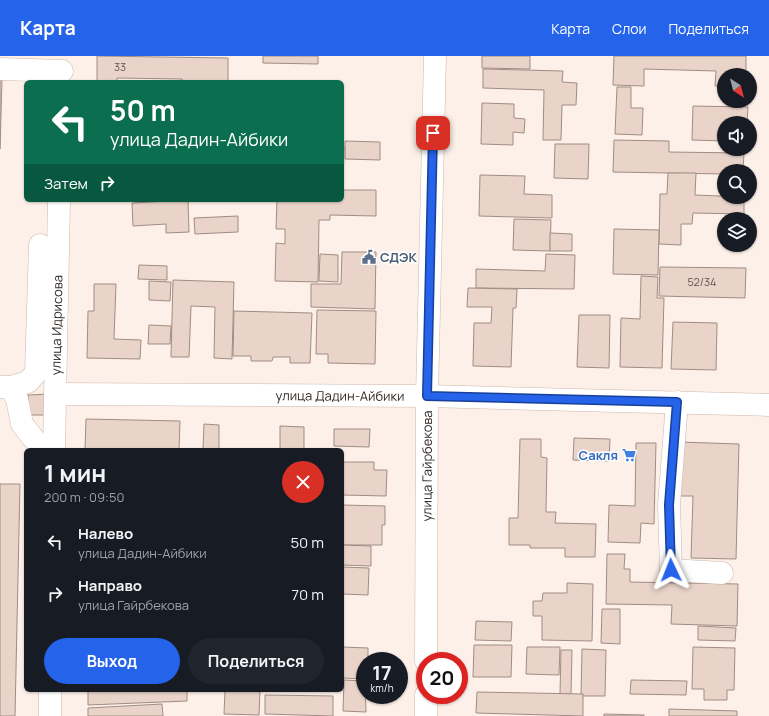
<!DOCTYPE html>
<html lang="ru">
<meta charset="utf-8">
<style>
body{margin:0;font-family:Manrope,sans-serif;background:#20242c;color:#f1f3f6;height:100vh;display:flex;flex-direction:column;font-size:15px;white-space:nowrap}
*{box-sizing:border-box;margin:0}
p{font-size:13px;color:#9ea1a6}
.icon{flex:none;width:22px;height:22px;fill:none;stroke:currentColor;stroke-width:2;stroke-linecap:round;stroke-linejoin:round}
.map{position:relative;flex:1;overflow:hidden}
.panel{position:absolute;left:24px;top:392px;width:320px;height:244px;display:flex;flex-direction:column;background:#171b24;border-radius:6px;box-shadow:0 1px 3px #0004}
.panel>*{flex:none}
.hud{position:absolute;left:24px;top:24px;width:320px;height:122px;border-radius:6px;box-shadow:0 1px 3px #0004;background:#0b6e4f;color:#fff;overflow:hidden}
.needle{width:26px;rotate:144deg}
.controls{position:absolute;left:717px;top:12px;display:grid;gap:8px}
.controls a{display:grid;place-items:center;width:40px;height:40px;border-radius:50%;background:#171b24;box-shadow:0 1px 3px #0004;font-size:20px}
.speed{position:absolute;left:356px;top:596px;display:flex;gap:8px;font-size:20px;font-weight:700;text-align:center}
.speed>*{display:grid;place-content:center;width:52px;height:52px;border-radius:50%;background:#171b24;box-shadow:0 1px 3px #0004;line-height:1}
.speed small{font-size:10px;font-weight:400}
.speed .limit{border:6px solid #d22;background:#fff;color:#111}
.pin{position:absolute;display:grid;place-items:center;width:34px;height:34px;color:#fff;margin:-17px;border-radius:8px;box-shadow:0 2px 6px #0006}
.me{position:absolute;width:44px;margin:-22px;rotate:358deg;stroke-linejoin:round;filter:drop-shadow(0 0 3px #0008)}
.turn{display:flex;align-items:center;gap:14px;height:84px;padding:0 20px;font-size:18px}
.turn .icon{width:52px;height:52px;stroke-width:2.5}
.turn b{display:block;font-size:28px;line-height:34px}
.then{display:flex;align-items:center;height:38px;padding:0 20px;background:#0003;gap:8px;font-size:15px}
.round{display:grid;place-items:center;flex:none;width:42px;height:42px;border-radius:21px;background:#20242c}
.headline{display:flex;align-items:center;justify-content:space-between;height:68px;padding:0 20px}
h1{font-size:24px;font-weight:700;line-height:30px}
.button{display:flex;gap:8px;margin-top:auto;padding:8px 20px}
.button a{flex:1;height:46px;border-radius:24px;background:#2563eb;color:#fff;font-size:16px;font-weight:700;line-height:46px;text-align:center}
.button a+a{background:#20242c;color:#f1f3f6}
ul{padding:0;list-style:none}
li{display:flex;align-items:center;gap:12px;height:52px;padding:0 20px}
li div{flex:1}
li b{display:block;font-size:15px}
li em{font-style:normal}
header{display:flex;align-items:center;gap:24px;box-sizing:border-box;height:56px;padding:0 20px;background:#2563eb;color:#fff}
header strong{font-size:19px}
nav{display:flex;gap:22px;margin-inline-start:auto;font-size:14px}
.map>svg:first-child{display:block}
.building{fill:#ead4c9;stroke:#a08c82}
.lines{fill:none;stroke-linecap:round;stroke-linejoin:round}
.minor-casing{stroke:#cdb8ac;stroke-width:23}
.major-casing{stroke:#cdb8ac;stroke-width:23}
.minor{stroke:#fff;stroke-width:22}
.major{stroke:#fff;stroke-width:22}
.route-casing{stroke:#184099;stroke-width:10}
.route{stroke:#2563eb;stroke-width:7}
.labels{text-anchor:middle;stroke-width:3;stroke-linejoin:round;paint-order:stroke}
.number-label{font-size:11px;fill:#60544e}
.service-label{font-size:13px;font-weight:bold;fill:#4e5e75;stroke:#fff;text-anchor:start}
.street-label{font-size:13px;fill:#322a25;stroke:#fff}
.shop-label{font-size:13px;font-weight:bold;fill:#366cbe;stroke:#fff;text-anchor:end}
</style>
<header>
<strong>Карта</strong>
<nav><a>Карта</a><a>Слои</a><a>Поделиться</a></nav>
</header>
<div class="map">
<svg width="769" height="660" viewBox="0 0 769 660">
<rect width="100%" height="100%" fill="#fdf0e9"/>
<g class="building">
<path d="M97 0 228 2V26H182V23L117 22V26H97Z"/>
<path d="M263 0H318V8L263 7Z"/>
<path d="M482 0H530V13L482 12Z"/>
<path d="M614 0H746V19H724V31L715 30 716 15 644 13V30L613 29Z"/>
<path d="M483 13 563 15 562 26 577 27 576 49H562L561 84H543L544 34 483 32Z"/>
<path d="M0 23H2L0 93Z"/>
<path d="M617 31H631V52H643L642 79 615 78Z"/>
<path d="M482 47 514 48V62L525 63 524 77 513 76V89L481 88Z"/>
<path d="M693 50 748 51 747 67H724V85L692 84Z"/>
<path d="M614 84 669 85V96L744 97 743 115H724V118L613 116Z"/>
<path d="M345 85 380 86V104L345 103Z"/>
<path d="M555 88H589L588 123 554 122Z"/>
<path d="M342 90H344L343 132H342Z"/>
<path d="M668 117H696L695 139 744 141V158L693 157 692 168H681V189L659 188 660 138H667Z"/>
<path d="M480 119 525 120 524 138 552 139V162L479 160Z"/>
<path d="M342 134H376V160L330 159V164H319L318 226 275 225 276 187 285 188V173H276L277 144H342Z"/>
<path d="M188 144 189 176 166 177V168L133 170 132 147Z"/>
<path d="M238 160V176L195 178 194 162Z"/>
<path d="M514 163 551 164 550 195 513 194Z"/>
<path d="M614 173 659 174 658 219 613 218Z"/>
<path d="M550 177 572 178V195H550Z"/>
<path d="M342 196H376L375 253 311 251V228H341Z"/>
<path d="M320 198 338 199V226L319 225Z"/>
<path d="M546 198 575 199 574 233 476 232V213L545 215Z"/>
<path d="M139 209 167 210V224L138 223Z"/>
<path d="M660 211 746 212 745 242 659 240Z"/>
<path d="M641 220 658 221 657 242H664L662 312 620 311 621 262 640 263Z"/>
<path d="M173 224 234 226 232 303 214 302 215 251 191 250 189 301H171Z"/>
<path d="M149 225 171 226 170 245 149 244Z"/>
<path d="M94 228H116L114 283 141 284 140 303 87 302 88 255H94Z"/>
<path d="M468 232 517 233 516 252H513L511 311 473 310 474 267H491L492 251H467Z"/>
<path d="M317 254 376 255 375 308 328 307V298H316Z"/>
<path d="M234 255 312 257 310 307H290V301H273L272 305H251V300H233Z"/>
<path d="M579 259H610L609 312 577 311Z"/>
<path d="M673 266 717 267 716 314 671 313Z"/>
<path d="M149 269 171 270 170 288H148Z"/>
<path d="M50 338V359H28V339Z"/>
<path d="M86 363 180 365 179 394H85Z"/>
<path d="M204 368 219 369V393H203Z"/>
<path d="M280 370 304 371V394H280Z"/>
<path d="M334 373H370L369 391 334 390Z"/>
<path d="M574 382 610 383 609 405 573 404Z"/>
<path d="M520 383H541V401L547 402 546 456H556L555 467 596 468 595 501H565V492H530V489H509V462H518Z"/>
<path d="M680 386 739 388 736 503 691 502 693 440H679Z"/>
<path d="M636 387H656L654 468 641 467 640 487 608 486 609 449 635 450Z"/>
<path d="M342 406H374V414H387L386 440 342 439Z"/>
<path d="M0 428H20L15 660H0Z"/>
<path d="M342 449 385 450V469H382V489H342Z"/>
<path d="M342 489 371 490V510L342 509Z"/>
<path d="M607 498H625L624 513H630V526L738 528 737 570 671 568 672 549 606 548Z"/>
<path d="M342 511 369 512 368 539 342 538Z"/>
<path d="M567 527 593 528 592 585 542 584V560H533V545H542L543 537H567Z"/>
<path d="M602 553H620V588L601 587Z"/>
<path d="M476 565 512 566 511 585 475 584Z"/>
<path d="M698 570 736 572 735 585 698 584Z"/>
<path d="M474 589H512L511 621H473Z"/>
<path d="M342 591 368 592V605H365V623L342 622Z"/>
<path d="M527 591H560L559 619 526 618Z"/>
<path d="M693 591 735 592 734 634H727V644H704V633H692Z"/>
<path d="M582 593 606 594 605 640H581Z"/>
<path d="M561 594H572L571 638H560Z"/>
<path d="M344 624 365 625 366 656 343 655Z"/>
<path d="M631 624 687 625 686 639 630 638Z"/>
<path d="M88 634H187V645L88 649Z"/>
<path d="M225 634H260L259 659 224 658Z"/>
<path d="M477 636 583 638V660L476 657Z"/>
<path d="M265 639 333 640V660L265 658Z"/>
<path d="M162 648 163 660H88V652Z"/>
<path d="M669 653 737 655V660H669Z"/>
<path d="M604 658 644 659V660H604Z"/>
</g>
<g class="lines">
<defs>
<g id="minor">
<path d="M0 13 62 15"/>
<path d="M0 331H10L17 343 22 368 40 391 46 394"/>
<path d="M10 331 28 326 36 317 40 189"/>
<path id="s1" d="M55 338 427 340 769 349"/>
<path d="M677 346 669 449 671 514 722 517"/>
<path id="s2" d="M54 394 59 144"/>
<path d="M50 660V634"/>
</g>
<g id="major">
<path id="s3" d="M426 605 427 340 435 0"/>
<path d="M426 660V639"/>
</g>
</defs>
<use href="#minor" class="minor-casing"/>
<use href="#major" class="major-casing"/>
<use href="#minor" class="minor"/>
<use href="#major" class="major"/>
</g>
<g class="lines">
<defs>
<path id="route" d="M433 77 427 340 677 346 669 449 671 514"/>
</defs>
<use href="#route" class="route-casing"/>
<use href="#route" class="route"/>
</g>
<defs>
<symbol id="civic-bare" viewBox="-9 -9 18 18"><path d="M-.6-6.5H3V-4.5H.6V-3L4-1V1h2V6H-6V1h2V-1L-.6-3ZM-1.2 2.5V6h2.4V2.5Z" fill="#5c6f8a" stroke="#fff" stroke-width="2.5" paint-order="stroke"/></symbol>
<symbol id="supermarket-bare" viewBox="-9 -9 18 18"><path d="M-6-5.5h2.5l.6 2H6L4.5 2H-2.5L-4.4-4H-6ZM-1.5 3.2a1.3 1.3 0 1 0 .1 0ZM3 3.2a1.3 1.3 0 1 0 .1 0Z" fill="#3f7fe0" stroke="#fff" stroke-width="2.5" paint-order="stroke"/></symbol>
</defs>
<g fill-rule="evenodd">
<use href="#civic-bare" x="359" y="191" width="20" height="20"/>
<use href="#supermarket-bare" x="619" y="389" width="20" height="20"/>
</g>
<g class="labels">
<g class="number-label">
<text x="120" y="15">33</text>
<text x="702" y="230">52/34</text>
</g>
<g class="service-label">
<text x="380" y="206">СДЭК</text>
</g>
<g class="street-label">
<text dy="5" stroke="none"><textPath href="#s2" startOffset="125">улица Идрисова</textPath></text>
<text dy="5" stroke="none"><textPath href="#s1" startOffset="285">улица Дадин-Айбики</textPath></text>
<text dy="5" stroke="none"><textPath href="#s3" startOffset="195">улица Гайрбекова</textPath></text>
</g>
<g class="shop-label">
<text x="618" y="404">Сакля</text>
</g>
</g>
</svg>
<div class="controls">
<a><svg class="needle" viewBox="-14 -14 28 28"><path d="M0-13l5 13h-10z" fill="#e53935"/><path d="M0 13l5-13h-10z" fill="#9ea1a6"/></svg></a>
<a><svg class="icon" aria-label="sound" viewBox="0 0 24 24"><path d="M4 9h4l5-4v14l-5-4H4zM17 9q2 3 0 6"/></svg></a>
<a><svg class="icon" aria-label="search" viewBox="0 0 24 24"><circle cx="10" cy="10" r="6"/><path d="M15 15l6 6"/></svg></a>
<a><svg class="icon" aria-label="layers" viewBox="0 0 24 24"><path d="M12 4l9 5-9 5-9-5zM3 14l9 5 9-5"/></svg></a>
</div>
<div class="speed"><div>17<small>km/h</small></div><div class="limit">20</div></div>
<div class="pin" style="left:433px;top:77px;background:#d93025"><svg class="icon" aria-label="arrive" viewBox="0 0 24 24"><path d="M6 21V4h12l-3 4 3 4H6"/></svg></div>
<svg class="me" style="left:671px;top:514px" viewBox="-20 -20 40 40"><path d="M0-17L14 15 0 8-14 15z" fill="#2563eb" stroke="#fff" stroke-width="4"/></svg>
<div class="hud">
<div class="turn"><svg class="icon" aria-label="left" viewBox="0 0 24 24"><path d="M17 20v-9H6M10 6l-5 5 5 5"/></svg><div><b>50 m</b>улица Дадин-Айбики</div></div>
<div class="then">Затем<svg class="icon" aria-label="right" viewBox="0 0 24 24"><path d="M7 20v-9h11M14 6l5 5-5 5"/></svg></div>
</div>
<section class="panel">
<div class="headline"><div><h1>1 мин</h1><p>200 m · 09:50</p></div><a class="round" style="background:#d93025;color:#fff"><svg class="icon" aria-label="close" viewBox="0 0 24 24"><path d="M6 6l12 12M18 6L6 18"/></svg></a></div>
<ul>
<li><svg class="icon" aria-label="left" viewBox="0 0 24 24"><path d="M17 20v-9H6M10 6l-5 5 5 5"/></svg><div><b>Налево</b><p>улица Дадин-Айбики</p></div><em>50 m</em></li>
<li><svg class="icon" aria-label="right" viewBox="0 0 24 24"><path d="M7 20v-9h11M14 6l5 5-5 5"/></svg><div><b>Направо</b><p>улица Гайрбекова</p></div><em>70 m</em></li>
</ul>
<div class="button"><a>Выход</a><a>Поделиться</a></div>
</section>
</div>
